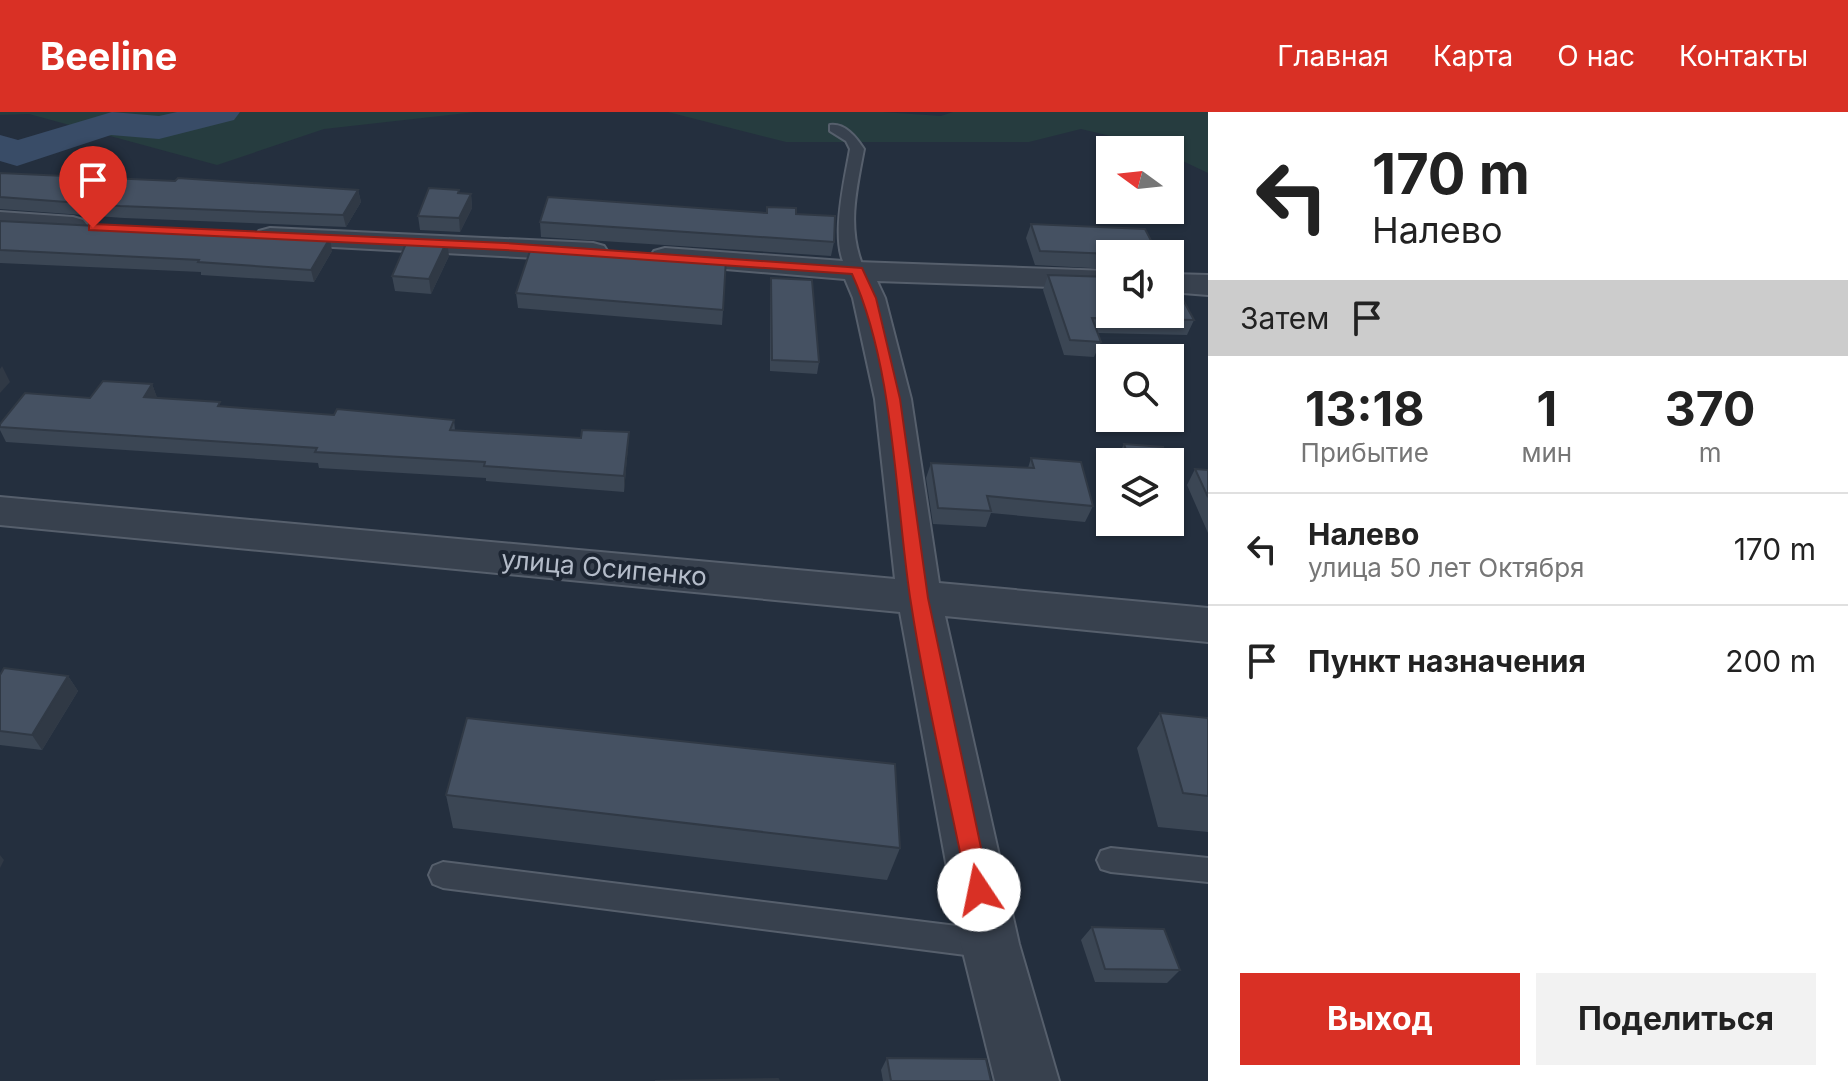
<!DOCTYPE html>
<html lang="ru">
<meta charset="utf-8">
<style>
body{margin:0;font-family:Inter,sans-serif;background:#f2f2f2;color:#222;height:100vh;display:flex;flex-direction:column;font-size:30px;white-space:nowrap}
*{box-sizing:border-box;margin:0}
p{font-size:26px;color:#767676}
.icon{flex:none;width:44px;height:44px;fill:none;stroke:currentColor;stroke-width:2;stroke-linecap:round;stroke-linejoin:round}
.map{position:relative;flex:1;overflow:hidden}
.side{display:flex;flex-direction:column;background:#fff;width:640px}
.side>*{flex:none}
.banner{background:#fff;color:#222;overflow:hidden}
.needle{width:52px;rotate:285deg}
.buttons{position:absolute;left:1096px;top:24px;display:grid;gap:16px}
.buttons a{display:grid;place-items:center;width:88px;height:88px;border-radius:0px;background:#fff;box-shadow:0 2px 6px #0004;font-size:40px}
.pin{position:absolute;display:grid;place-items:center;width:68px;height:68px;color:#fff;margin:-82px -34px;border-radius:50% 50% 50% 0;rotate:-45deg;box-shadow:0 0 8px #0007}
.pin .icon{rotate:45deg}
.me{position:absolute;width:88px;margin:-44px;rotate:349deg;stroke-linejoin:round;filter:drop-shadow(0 0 6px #0008)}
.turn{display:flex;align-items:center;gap:28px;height:168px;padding:0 32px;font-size:36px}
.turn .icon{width:104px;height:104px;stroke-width:2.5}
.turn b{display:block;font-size:56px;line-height:68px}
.then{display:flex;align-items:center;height:76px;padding:0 32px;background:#0003;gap:16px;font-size:30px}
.eta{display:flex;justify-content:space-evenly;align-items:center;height:136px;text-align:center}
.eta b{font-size:48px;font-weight:700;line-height:56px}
.button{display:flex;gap:16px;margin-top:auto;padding:16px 32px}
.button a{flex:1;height:92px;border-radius:0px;background:#d93025;color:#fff;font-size:32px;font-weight:700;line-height:92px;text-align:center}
.button a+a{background:#f2f2f2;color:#222}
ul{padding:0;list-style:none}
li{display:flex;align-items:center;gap:24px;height:112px;padding:0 32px;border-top:2px solid #e0e0e0}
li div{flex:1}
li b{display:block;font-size:30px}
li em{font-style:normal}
header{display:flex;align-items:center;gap:48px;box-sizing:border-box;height:112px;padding:0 40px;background:#d93025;color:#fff}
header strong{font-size:38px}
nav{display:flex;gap:44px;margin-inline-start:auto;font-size:28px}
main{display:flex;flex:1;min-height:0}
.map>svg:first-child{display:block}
.green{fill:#263c3f}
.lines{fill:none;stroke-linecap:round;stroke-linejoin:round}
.river{fill:#394c67;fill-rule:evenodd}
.service-casing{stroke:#565f6c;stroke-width:4}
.minor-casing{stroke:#565f6c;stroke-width:4}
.service{fill:#38414e;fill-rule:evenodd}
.minor{fill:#38414e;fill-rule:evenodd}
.wall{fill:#3b4654}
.shaded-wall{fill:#303945}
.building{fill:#455162;stroke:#303945;stroke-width:2}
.route{fill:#d93025;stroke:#8d1f18;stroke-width:2}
.labels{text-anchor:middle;stroke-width:8;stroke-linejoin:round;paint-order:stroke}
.street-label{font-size:26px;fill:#b4bcc9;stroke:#1d2633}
</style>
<header>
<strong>Beeline</strong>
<nav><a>Главная</a><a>Карта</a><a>О нас</a><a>Контакты</a></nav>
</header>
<main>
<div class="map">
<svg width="1208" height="969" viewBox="0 0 1208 969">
<rect width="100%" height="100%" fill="#242f3e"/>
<g class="green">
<path d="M0 0H476L324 17 217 53 29 2 0 3Z"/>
<path d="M668 0H883L941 4 953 0H1208V61L1170 43V38L1081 17 1029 30H786Z"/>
</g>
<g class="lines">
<path class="river" d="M112 0 159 4 177 0H240L234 8 159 27 111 23 17 54 0 49V23L18 28Z"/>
<defs>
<g id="service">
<path d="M830 13C845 11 856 25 864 37 856 79 846 119 865 159L857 164C823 152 846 63 850 37L846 29 830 19Z"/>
<path d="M1111 736 1208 746V770L1111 760 1101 757 1097 748 1101 739Z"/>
<path d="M443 750 989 818 999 822 1003 832 999 842 989 846 443 776 433 772 429 763 433 754Z"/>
</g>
<g id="minor">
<path d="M0 100 73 105 83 108 88 114 83 120 73 123 0 118Z"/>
<path d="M270 116 593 131 604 134 608 140 604 146 593 149 259 131 255 125 259 119Z"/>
<path d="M665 136 857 150 1110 159V177L877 169 885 186 911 287 939 471 1208 496V530L945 504 1019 832 1059 969H995L961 832 900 500 0 413V385L895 467 875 287 853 186 845 167 654 151 650 145 654 139Z"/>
<path d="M1170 162 1208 163V183L1170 180Z"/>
</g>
</defs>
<use href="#service" class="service-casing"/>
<use href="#minor" class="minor-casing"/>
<use href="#service" class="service"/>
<use href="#minor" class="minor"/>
</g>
<g class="wall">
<path d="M0 61 358 78 361 90 346 115 124 106 0 97Z"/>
<path d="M460 81 471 82 472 96 460 120 420 118 418 104Z"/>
<path d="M796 102 834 130 831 144 541 125 540 110Z"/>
<path d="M0 109 332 139 314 170 201 163V160L0 151Z"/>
<path d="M1031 112 1110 142V157L1035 153 1026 126Z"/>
<path d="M449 144 431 182 395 179 392 164Z"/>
<path d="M1048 163 1194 208 1187 223 1097 221 1101 230 1094 245 1064 243 1043 178Z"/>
<path d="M771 166 819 250 817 262 770 259V177Z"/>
<path d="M516 181 723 198 722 213 518 196Z"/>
<path d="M152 272 157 286 222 295 334 303 454 308 455 318 581 326 629 320 624 380 486 369V366L319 356 318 351 6 330 0 318V312L90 286Z"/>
<path d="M1124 332 1169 350H1117L1116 348Z"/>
<path d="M1031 346 1093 394 1085 410 991 401 986 415 933 412 926 366 931 351 1028 356Z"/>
<path d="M1170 352 1180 377 1172 393H1170Z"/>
<path d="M1195 357 1208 358V421L1187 373Z"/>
<path d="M0 563 68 564 78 579 42 638 0 633Z"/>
<path d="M1160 601 1208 606V720L1158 715 1137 636Z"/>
<path d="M446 683 900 736 887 768 453 716Z"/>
<path d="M1092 815 1180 858 1167 871 1095 870 1081 828Z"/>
<path d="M887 946 991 969H883L881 958Z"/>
</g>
<g class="shaded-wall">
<path d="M358 78 361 90 346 115 343 103Z"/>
<path d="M471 82 472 96 460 120 459 106Z"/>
<path d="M330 126 332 139 314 170 311 158Z"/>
<path d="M447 129 449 144 431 182 429 167Z"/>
<path d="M2 254 10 270 0 281V257Z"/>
<path d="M152 272 158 288 144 285Z"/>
<path d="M629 320 628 336 624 380V364Z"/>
<path d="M68 564 78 579 42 638 32 623Z"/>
<path d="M0 743 4 748 0 756Z"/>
</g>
<g class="building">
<path d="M0 61 175 69 178 66 358 78 343 103 120 94 0 85Z"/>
<path d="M429 76 459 78 458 81 471 82 459 106 418 104Z"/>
<path d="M548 85 767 101V95L796 96V102L835 104 834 130 540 110Z"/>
<path d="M0 109 330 126 311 158 198 150 199 148 0 138Z"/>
<path d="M1031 112 1145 117 1158 142H1113L1040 139Z"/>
<path d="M408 127 447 129 429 167 392 164Z"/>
<path d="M532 133 726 147 723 198 516 181Z"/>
<path d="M1048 163 1110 165V202H1170V164L1194 208 1092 206 1101 230 1070 228Z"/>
<path d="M771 166 812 168 819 250 772 248Z"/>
<path d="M103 269 152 272 144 285 220 290 218 294 334 303 337 297 454 308 450 318 581 326 582 318 629 320 624 364 484 354 485 350 315 340 317 336 0 315V312L25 281 90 286Z"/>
<path d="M1124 332 1163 335 1169 350H1130Z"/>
<path d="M1031 346 1081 350 1093 394 987 384 991 399 938 396 931 351 1034 356Z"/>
<path d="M1170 352 1180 377 1170 376Z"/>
<path d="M1195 357 1208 358V385Z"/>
<path d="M4 556 68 564 32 623 0 619V563Z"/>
<path d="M1160 601 1208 606V684L1183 681Z"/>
<path d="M467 606 895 652 900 736 446 683Z"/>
<path d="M1092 815 1164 817 1180 858 1105 857Z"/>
<path d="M887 946 986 947 991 969H891Z"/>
<path d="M778 967 779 969H655Z"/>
</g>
<path class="route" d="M93 112 505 131 862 156 876 186 900 287 928 486 990 778 987 786 979 789 971 786 968 778C948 681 925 583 910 485 895 384 894 254 852 162L505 138 89 118V113Z"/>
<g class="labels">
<g class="street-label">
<text transform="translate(604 456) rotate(5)" y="9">улица Осипенко</text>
</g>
</g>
</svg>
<div class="buttons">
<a><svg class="needle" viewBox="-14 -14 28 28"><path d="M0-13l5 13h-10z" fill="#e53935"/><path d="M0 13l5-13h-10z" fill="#767676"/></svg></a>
<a><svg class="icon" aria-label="sound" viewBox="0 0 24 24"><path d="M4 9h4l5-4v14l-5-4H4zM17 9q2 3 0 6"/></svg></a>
<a><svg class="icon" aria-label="search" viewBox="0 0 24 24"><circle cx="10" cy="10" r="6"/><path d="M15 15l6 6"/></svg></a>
<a><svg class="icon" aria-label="layers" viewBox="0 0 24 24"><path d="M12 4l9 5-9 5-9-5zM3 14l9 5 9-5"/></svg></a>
</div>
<div class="pin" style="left:93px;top:116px;background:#d93025"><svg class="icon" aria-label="arrive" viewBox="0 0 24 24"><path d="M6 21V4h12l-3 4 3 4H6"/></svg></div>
<svg class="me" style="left:979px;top:778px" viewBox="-20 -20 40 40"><circle r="19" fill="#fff"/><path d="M0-13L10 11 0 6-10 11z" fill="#d93025"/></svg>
</div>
<section class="side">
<div class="banner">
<div class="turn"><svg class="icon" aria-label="left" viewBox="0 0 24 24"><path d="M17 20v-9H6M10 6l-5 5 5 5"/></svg><div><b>170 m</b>Налево</div></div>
<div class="then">Затем<svg class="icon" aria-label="arrive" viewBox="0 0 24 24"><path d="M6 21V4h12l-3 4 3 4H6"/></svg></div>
</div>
<div class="eta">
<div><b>13:18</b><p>Прибытие</p></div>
<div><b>1</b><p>мин</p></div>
<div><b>370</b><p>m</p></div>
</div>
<ul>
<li><svg class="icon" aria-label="left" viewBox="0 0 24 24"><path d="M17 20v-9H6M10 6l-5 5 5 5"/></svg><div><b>Налево</b><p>улица 50 лет Октября</p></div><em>170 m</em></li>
<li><svg class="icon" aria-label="arrive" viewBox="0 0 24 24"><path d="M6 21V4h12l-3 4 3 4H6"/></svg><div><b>Пункт назначения</b></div><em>200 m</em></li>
</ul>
<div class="button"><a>Выход</a><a>Поделиться</a></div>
</section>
</main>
